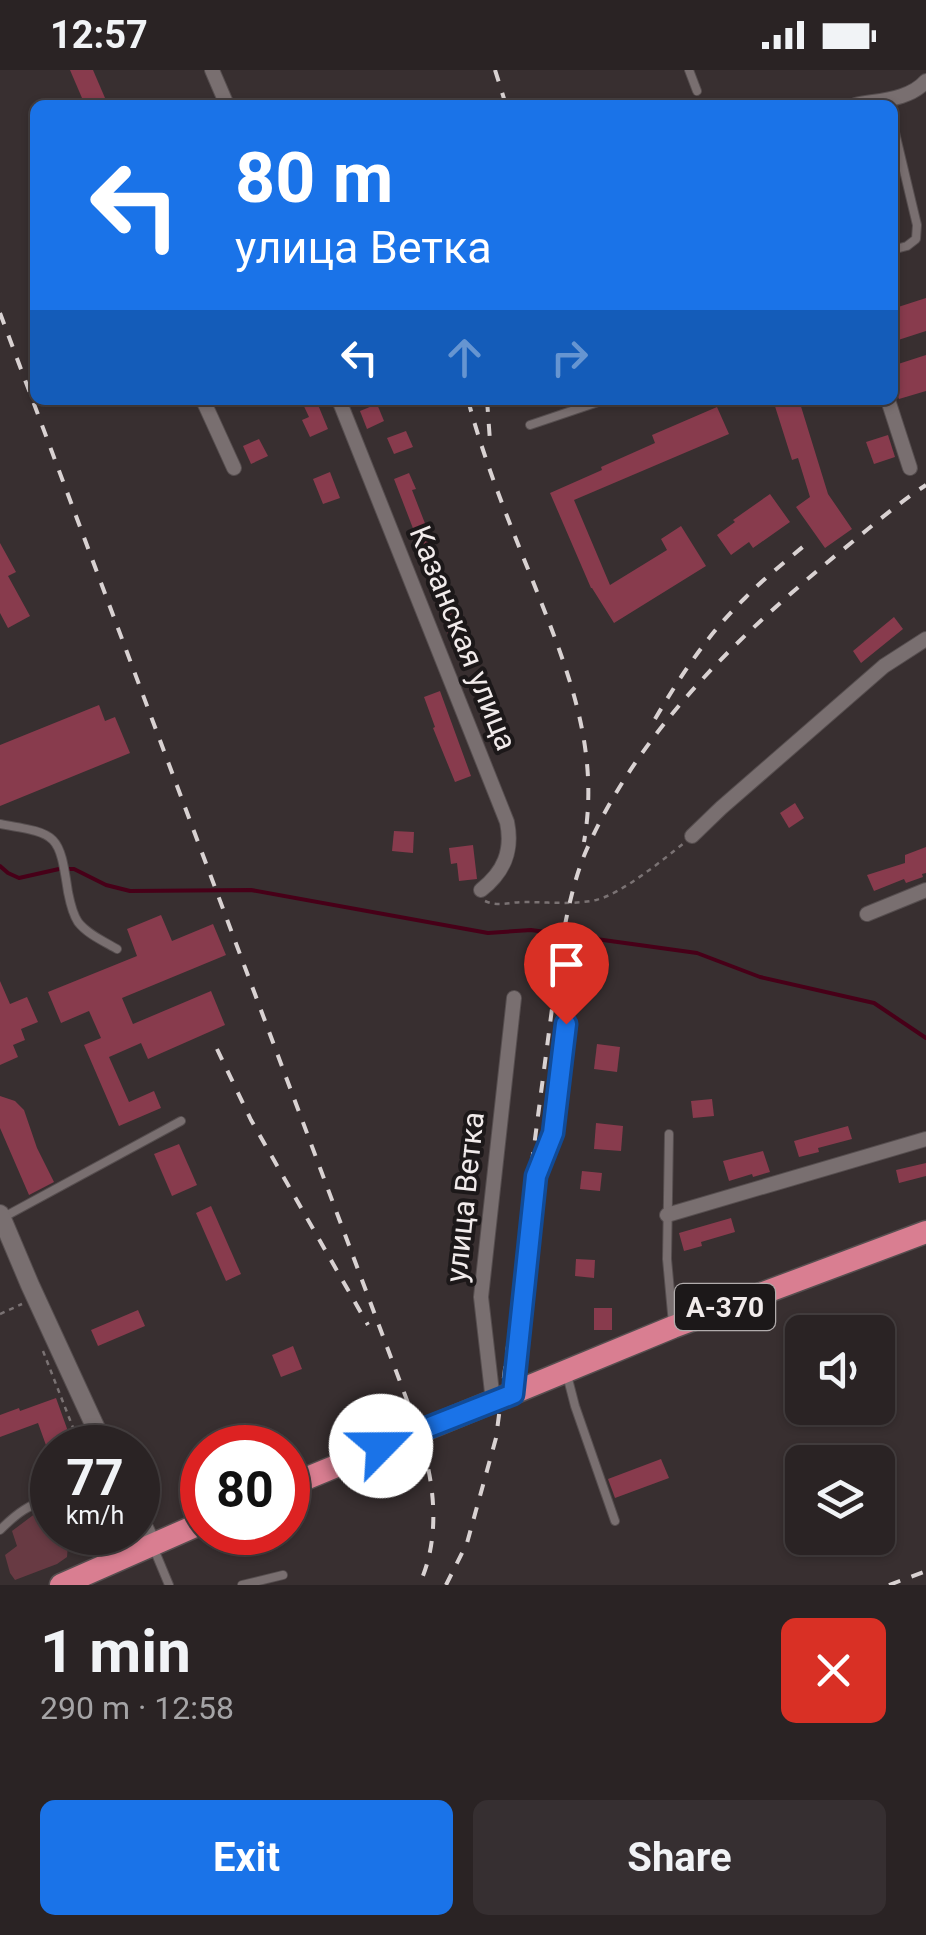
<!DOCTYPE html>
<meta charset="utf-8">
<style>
body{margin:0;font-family:Roboto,sans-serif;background:#362f31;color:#f1f3f6;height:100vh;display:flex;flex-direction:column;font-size:38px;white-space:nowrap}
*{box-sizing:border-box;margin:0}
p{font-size:32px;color:#a5a4a6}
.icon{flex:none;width:55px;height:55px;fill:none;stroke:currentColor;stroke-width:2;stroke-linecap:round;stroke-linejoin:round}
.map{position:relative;height:1515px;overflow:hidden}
.sheet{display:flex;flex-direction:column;background:#2a2324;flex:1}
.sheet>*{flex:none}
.banner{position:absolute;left:30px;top:30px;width:868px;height:305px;border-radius:15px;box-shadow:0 2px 8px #0004,0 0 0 2px #464041;background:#1a73e8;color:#fff;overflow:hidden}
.controls{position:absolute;left:785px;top:1245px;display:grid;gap:20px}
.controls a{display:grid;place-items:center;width:110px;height:110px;border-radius:15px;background:#2a2324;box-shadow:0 2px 8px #0004,0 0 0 2px #464041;font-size:50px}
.speed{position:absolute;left:30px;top:1355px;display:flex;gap:20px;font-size:50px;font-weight:700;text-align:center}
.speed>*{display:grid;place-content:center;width:130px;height:130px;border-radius:50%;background:#2a2324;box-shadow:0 2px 8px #0004,0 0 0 2px #464041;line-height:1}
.speed small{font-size:25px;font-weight:400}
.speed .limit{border:15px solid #d22;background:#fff;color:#111}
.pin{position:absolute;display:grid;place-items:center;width:85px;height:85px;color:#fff;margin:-102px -42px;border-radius:50% 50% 50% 0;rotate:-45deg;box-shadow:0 0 10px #0007}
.pin .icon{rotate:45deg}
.me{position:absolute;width:110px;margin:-55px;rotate:67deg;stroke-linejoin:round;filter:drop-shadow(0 0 8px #0008)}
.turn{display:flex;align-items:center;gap:35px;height:210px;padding:0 40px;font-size:45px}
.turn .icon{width:130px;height:130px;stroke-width:2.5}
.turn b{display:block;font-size:70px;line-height:85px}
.lanes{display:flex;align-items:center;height:95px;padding:0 40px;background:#0003;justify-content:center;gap:50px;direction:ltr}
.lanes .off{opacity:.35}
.round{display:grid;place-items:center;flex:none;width:105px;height:105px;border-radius:15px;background:#362f31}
.summary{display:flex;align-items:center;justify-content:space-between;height:170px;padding:0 40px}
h1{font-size:60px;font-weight:700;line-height:75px}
.action{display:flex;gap:20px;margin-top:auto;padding:20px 40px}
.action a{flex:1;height:115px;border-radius:15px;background:#1a73e8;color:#fff;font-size:40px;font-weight:700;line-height:115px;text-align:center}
.action a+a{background:#362f31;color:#f1f3f6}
.status{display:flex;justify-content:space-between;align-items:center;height:70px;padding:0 50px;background:#2a2324;direction:ltr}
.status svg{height:28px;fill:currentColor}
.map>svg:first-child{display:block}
.green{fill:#683a43}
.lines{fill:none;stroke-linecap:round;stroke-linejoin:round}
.stream{stroke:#470018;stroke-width:4}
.building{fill:#883b4d}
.service-casing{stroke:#564e4f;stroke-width:10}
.minor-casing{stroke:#564e4f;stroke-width:16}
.tertiary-casing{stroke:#564e4f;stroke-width:20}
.trunk-casing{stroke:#564e4f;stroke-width:25}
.path{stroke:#7a7273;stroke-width:2.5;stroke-dasharray:5 5;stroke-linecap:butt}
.service{stroke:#796f70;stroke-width:8}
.minor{stroke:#796f70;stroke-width:14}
.tertiary{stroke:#796f70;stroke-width:18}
.trunk{stroke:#d97e91;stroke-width:22}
.rail{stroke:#d9d2d2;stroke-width:4;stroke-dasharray:12 12;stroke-linecap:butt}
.route-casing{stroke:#114b97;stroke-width:25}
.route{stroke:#1a73e8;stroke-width:18}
.labels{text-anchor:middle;stroke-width:8;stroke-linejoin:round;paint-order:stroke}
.shield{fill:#1c1819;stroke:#b1acac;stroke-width:2.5}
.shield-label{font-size:28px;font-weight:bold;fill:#f1ebeb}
.street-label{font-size:30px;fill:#f1ebeb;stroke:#1c1819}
</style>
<div class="status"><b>12:57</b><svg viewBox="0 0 49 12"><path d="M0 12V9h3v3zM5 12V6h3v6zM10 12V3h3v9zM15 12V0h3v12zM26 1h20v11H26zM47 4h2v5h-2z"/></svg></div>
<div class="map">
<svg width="926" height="1515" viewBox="0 0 926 1515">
<rect width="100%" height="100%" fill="#382f30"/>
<path class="green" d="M52 1438V1462L75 1463 68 1475 67 1487 57 1494 15 1510 10 1503 5 1485 17 1476 12 1461 36 1443Z"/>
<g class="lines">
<path class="stream" d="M0 796 8 803 19 808 59 799H74L106 815 130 821 251 820 488 863 531 860 697 883 760 907 874 933 926 968"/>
</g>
<g class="building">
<path d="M70 0H93L108 35H85Z"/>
<path d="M926 228V261L892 272V239Z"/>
<path d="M926 285V321L899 329 892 312V296Z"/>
<path d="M301 330H316L328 359 310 367 302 350 309 347Z"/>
<path d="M773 330H799L828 424 852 459 825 478 796 437 810 427 798 388 792 390Z"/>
<path d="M377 334 384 351 367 359 360 341Z"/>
<path d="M717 337 729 364 574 430 610 515 667 480 661 469 681 456 706 496 614 553 592 518H591L550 423 602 400 601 397 655 373 652 365Z"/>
<path d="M406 361 413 377 394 384 387 368Z"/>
<path d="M888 365 895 387 874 394 866 372Z"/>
<path d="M259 369 268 386 251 394 243 376Z"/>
<path d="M330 402 340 428 323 434 313 409Z"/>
<path d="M409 403 416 419 412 420 426 456 423 457 437 492 423 497 415 476 419 474 394 409Z"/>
<path d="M770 424 790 452 753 478 749 472 731 485 717 465 735 452 733 450Z"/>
<path d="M0 473 16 502 8 506 30 546 8 558 0 543Z"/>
<path d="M445 508 453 527 450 528 462 558 448 564 442 548 444 547 430 514Z"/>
<path d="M894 547 903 559 861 593 853 581Z"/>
<path d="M440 621 471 706 455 712 433 658 435 657 424 627Z"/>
<path d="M99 635 105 651 115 647 130 683 0 736V675Z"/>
<path d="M795 733 804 748 789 758 780 743Z"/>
<path d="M394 761 414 762 413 783 392 781Z"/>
<path d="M473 775 477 809 459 811 457 793 451 794 449 778Z"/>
<path d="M926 777V803L922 804 923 807 906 813 904 809 874 821 867 805 905 793V785Z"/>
<path d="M161 845 172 871 213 854 226 885 122 928 133 954 211 921 225 955 148 989 141 973 109 987 129 1032 154 1021 161 1038 119 1056 84 975 101 968 89 941 61 953 48 922 137 886 127 859Z"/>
<path d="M0 911 10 934 27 927 38 952 21 959 25 970 13 975 18 987 0 995Z"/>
<path d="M597 974 620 977 617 1002 594 999Z"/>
<path d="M0 1026 15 1031 24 1040 37 1078 54 1112 29 1125 0 1058Z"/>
<path d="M712 1029 714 1046 693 1048 691 1031Z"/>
<path d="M596 1053 623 1056 621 1081 594 1079Z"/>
<path d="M848 1056 852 1069 818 1078 819 1082 799 1087 794 1071Z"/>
<path d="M179 1074 197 1115 172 1126 154 1084Z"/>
<path d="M763 1081 770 1102 753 1107 752 1104 729 1111 723 1091Z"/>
<path d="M926 1093V1106L899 1113 896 1100Z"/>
<path d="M582 1101 602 1103 600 1121 580 1119Z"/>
<path d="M211 1136 241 1204 226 1211 196 1143Z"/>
<path d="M731 1148 735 1162 701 1172 702 1176 684 1181 679 1163Z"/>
<path d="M576 1189 595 1190 594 1208 575 1206Z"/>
<rect x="594" y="1238" width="18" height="22"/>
<path d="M138 1240 145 1256 98 1276 91 1260Z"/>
<path d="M293 1276 302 1299 281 1307 272 1285Z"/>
<path d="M56 1328 74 1378H47L38 1353 0 1367V1345L19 1338 20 1341Z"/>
<path d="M661 1389 669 1408 615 1428 608 1409Z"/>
</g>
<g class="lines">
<defs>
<g id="service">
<path d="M689 0 697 21"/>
<path d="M892 50 917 155 916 169 907 176 892 180"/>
<path d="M530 355 604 330"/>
<path d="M0 754C58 764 59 763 68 822 70 832 72 843 78 852 87 864 105 872 117 879"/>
<path d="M669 1064 667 1189 673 1254"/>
<path d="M2 1148 181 1051"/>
<path d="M568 1309 575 1336 615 1451"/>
<path d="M514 1319 536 1106 553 1063 566 955"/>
<path d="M0 1460C16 1444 30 1433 52 1429"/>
<path d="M154 1479 169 1515"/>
<path d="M242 1515 283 1505"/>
</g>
<g id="minor">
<path d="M212 0 227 35"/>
<path d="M855 35C880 30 909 30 926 11"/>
<path d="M203 330 234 398"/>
<path d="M339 330 507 752C513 781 504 802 481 820"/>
<path d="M888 330 910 398"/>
<path d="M692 766 721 738 884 596 926 569"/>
<path d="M867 844 926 820"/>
<path d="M667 1145 926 1069"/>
<path d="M493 1331 481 1227 514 928"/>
</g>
<g id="tertiary">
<path d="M0 1144 30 1215 105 1378"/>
<path d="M138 1445 152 1475"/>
</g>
<g id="trunk">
<path d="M288 1416 673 1257 926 1162"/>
<path d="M61 1515 202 1453"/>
</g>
</defs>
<use href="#service" class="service-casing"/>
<use href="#minor" class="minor-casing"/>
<use href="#tertiary" class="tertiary-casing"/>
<use href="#trunk" class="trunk-casing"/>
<g class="path">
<path d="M485 831C498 837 510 832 524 832 548 832 573 835 596 830 621 824 663 790 684 773"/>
<path d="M0 1244 22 1234"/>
<path d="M43 1281 81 1378"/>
</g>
<use href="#service" class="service"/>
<use href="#minor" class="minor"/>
<use href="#tertiary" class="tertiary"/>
<use href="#trunk" class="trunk"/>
<g class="rail">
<path d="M495 0 506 35"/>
<path d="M0 243 411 1341"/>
<path d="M468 330C484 390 507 447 530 504 565 593 601 675 584 772"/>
<path d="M487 330 490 371"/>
<path d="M655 649C681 605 708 564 745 528 763 509 785 492 805 475"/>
<path d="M217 979 251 1050 368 1255"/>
<path d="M406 1331C431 1386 446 1458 419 1515"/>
<path d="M446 1515 467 1473 496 1368 559 885C566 850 572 814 586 781 638 662 737 567 835 486 865 462 894 436 926 415"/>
<path d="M889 1515 926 1501"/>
</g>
</g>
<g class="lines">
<defs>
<path id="route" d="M381 1376 513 1324 536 1106 553 1063 566 954"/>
</defs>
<use href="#route" class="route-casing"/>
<use href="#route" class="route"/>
</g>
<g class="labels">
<rect class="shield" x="675" y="1214" width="100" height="46" rx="8"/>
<g class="shield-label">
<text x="725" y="1247">А-370</text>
</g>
<g class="street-label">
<text transform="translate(463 568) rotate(68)" y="10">Казанская улица</text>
<text transform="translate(465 1127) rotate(-84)" y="10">улица Ветка</text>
</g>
</g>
</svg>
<div class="controls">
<a><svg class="icon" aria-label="sound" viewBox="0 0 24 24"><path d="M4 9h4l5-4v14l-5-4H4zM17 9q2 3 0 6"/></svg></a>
<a><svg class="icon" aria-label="layers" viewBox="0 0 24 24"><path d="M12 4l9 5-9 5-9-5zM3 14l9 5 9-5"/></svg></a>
</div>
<div class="speed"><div>77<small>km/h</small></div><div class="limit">80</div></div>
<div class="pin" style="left:566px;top:954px;background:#d93025"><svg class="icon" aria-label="arrive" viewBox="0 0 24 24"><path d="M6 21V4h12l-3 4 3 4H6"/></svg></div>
<svg class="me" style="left:381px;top:1376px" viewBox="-20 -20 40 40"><circle r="19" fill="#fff"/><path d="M0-13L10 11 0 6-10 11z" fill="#1a73e8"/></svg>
<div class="banner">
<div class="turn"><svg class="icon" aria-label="left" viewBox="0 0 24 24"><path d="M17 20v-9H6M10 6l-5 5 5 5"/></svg><div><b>80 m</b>улица Ветка</div></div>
<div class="lanes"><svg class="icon" aria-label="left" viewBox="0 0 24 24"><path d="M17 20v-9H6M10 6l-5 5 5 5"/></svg><svg class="icon off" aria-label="ahead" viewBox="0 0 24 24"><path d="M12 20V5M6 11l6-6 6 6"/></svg><svg class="icon off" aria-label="right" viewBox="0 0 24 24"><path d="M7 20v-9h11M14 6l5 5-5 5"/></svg></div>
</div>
</div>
<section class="sheet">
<div class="summary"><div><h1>1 min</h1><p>290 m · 12:58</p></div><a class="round" style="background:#d93025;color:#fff"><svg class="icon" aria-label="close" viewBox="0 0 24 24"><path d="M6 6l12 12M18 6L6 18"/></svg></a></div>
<div class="action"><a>Exit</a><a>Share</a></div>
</section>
